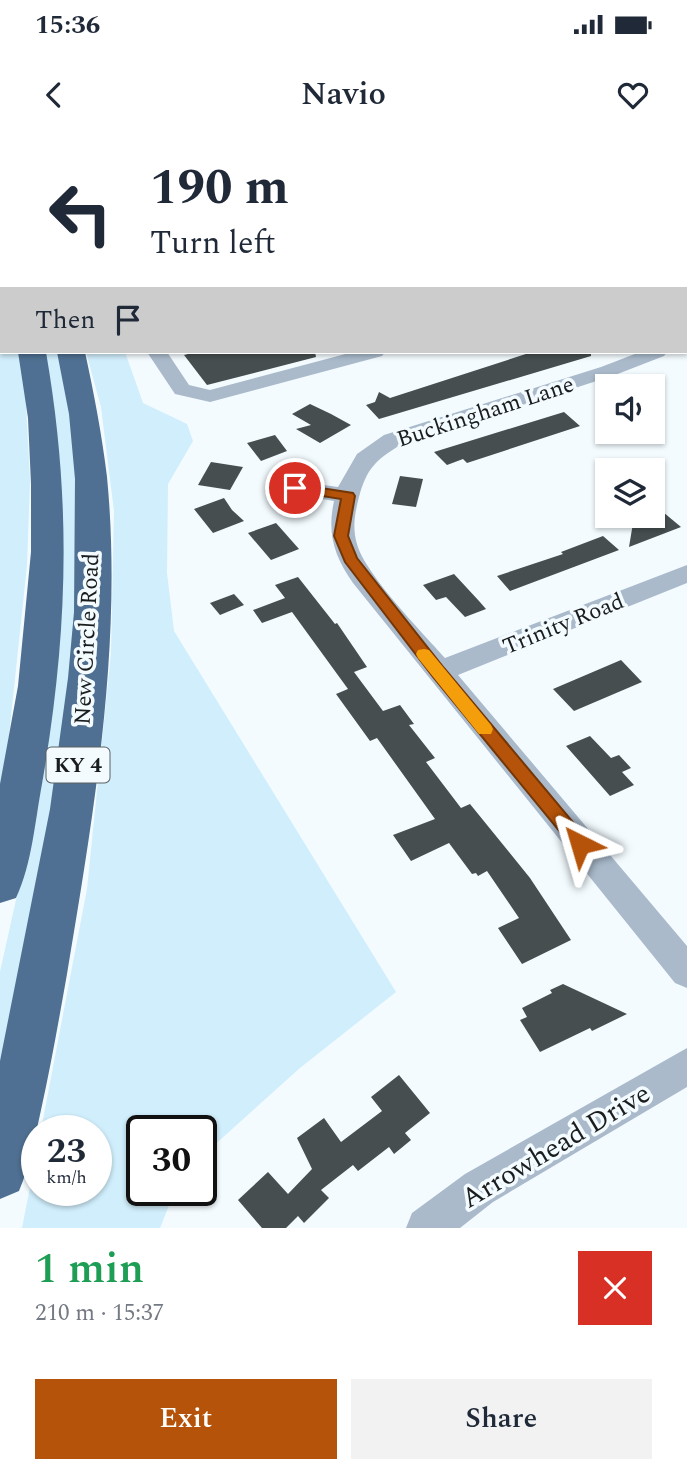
<!DOCTYPE html>
<meta charset="utf-8">
<style>
body{margin:0;font-family:Spectral,serif;background:#f2f2f3;color:#1f2937;height:100vh;display:flex;flex-direction:column;font-size:26px;white-space:nowrap}
*{box-sizing:border-box;margin:0}
p{font-size:23px;color:#747a83}
.icon{flex:none;width:38px;height:38px;fill:none;stroke:currentColor;stroke-width:2;stroke-linecap:round;stroke-linejoin:round}
.map{position:relative;height:1088px;overflow:hidden}
.side{display:flex;flex-direction:column;background:#fff;flex:1}
.side>*{flex:none}
.guide{position:absolute;left:0px;top:0px;width:688px;height:214px;box-shadow:0 2px 5px #0004;background:#fff;color:#1f2937;overflow:hidden}
.tools{position:absolute;left:595px;top:234px;display:grid;gap:14px}
.tools a{display:grid;place-items:center;width:70px;height:70px;border-radius:0px;background:#fff;box-shadow:0 2px 5px #0004;font-size:35px}
.speed{position:absolute;left:21px;top:975px;display:flex;gap:14px;font-size:35px;font-weight:700;text-align:center}
.speed>*{display:grid;place-content:center;width:91px;height:91px;border-radius:50%;background:#fff;box-shadow:0 2px 5px #0004;line-height:1}
.speed small{font-size:18px;font-weight:400}
.speed .limit{border:4px solid #111;border-radius:10px;background:#fff;color:#111}
.pin{position:absolute;display:grid;place-items:center;width:60px;height:60px;color:#fff;margin:-30px;border:4px solid #fff;border-radius:50%;box-shadow:0 2px 7px #0007}
.me{position:absolute;width:77px;margin:-38px;rotate:320deg;stroke-linejoin:round;filter:drop-shadow(0 0 5px #0008)}
.turn{display:flex;align-items:center;gap:24px;height:147px;padding:0 35px;font-size:32px}
.turn .icon{width:91px;height:91px;stroke-width:2.5}
.turn b{display:block;font-size:49px;line-height:60px}
.then{display:flex;align-items:center;height:66px;padding:0 35px;background:#0003;gap:14px;font-size:26px}
.round{display:grid;place-items:center;flex:none;width:74px;height:74px;border-radius:0px;background:#f2f2f3}
.head{display:flex;align-items:center;justify-content:space-between;height:119px;padding:0 35px}
h1{font-size:42px;font-weight:600;line-height:52px;color:#1e9e55}
.cta{display:flex;gap:14px;margin-top:auto;padding:14px 35px}
.cta a{flex:1;height:80px;border-radius:0px;background:#b45309;color:#fff;font-size:28px;font-weight:600;line-height:80px;text-align:center}
.cta a+a{background:#f2f2f3;color:#1f2937}
.status{display:flex;justify-content:space-between;align-items:center;height:49px;padding:0 35px;background:#fff;direction:ltr}
.status svg{height:19px;fill:currentColor}
header{display:flex;justify-content:space-between;align-items:center;height:91px;padding:0 35px;background:#fff;font-size:32px;font-weight:600}
.map>svg:first-child{display:block}
.green{fill:#d0eefc}
.building{fill:#464e4f}
.lines{fill:none;stroke-linecap:round;stroke-linejoin:round}
.path{stroke:#9ea4a7;stroke-width:2;stroke-dasharray:3.5 3.5;stroke-linecap:butt}
.minor{fill:#aabacb;fill-rule:evenodd}
.major{fill:#6784a2;fill-rule:evenodd}
.highway{fill:#4f7092;fill-rule:evenodd}
.route{fill:#b45309;stroke:#753606;stroke-width:2}
.slow{fill:#f59e0b}
.labels{text-anchor:middle;stroke-width:7;stroke-linejoin:round;paint-order:stroke}
.shield{fill:#f3fbff;stroke:#5b6062;stroke-width:2}
.shield-label{font-size:21px;font-weight:bold;fill:#1a1d1e}
.street-label{font-size:23px;fill:#1a1d1e;stroke:#f3fbff}
.near-street-label{font-size:28px;fill:#1a1d1e;stroke:#f3fbff}
</style>
<div class="status"><b>15:36</b><svg viewBox="0 0 49 12"><path d="M0 12V9h3v3zM5 12V6h3v6zM10 12V3h3v9zM15 12V0h3v12zM26 1h20v11H26zM47 4h2v5h-2z"/></svg></div>
<header><svg class="icon" aria-label="back" viewBox="0 0 24 24"><path d="M15 5l-7 7 7 7"/></svg>Navio<svg class="icon" aria-label="heart" viewBox="0 0 24 24"><path d="M12 20l-8-8c-3-5 5-10 8-4 3-6 11-1 8 4z"/></svg></header>
<div class="map">
<svg width="687" height="1088" viewBox="0 0 687 1088">
<rect width="100%" height="100%" fill="#f3fbff"/>
<g class="green">
<path d="M0 0H434L437 2H2V34Z"/>
<path d="M0 194 2 212H21L24 223 30 342 27 425 7 614 0 647Z"/>
<path d="M45 212H58L67 250 82 379 65 638 0 949V832L43 638 63 381 49 230Z"/>
<path d="M86 212H125L143 263 187 284 193 301 168 344 167 433 174 491 396 852 300 928 201 1017V990H142V1050H175L160 1088H22L37 1012V1050H96V990H41L87 749 111 513 114 371 101 267Z"/>
</g>
<g class="building">
<path d="M196 212H315L316 217 207 245 184 215Z"/>
<path d="M532 212H591V216L379 279 366 265 375 262 379 252 390 258Z"/>
<path d="M310 264 331 274 351 285 320 303 296 289 311 285 292 274Z"/>
<path d="M564 272 580 286 467 323 463 319 447 325 434 312Z"/>
<path d="M275 295 287 311 261 321 247 303Z"/>
<path d="M211 322 243 327 230 350 198 345Z"/>
<path d="M400 336 423 339 416 367 392 364Z"/>
<path d="M224 358 232 370 244 381 213 393 194 369Z"/>
<path d="M663 372 681 387 629 407 633 383Z"/>
<path d="M276 383 299 409 271 420 248 393Z"/>
<path d="M603 396 619 410 510 451 497 436 563 414 561 412Z"/>
<path d="M454 434 479 461 486 469 465 477 446 457 436 460 423 445Z"/>
<path d="M298 437 335 484 337 483 367 527 354 532 383 571 400 565 414 584 409 585 435 618 426 622 461 668 470 664 530 738 571 800 522 824 498 788 519 778 487 731 478 736 476 733 472 734 449 703 411 721 393 695 435 679 377 598 370 601 336 554 348 549 292 472 262 483 253 470 285 458 275 445Z"/>
<path d="M234 454 244 465 220 475 210 463Z"/>
<path d="M621 520 642 542 574 571 553 549Z"/>
<path d="M590 596 611 618 619 615 631 628 622 632 634 645 610 656 566 606Z"/>
<path d="M563 844 627 874 592 891 590 888 540 912 520 880 527 877 522 868 552 853 550 850Z"/>
<path d="M399 935 430 973 405 993 411 1000 394 1014 389 1007 358 1031 353 1025 321 1050 329 1058 304 1083 298 1076 286 1088H262L238 1060 268 1032 288 1054 312 1029 297 998 324 978 341 1002 382 971 371 957Z"/>
</g>
<g class="lines">
<g class="path">
<path d="M51 0 53 2"/>
<path d="M169 0 173 2"/>
</g>
<g class="minor">
<path d="M666 0H687V4L686 2Z"/>
<rect x="686" y="84" width="1" height="11"/>
<path d="M687 110V121H686V110Z"/>
<rect x="686" y="139" width="1" height="11"/>
<rect x="686" y="192" width="1" height="12"/>
<path d="M147 212H167L189 245 210 250 353 212H385L382 216 210 262 175 254Z"/>
<path d="M640 212H667L664 216 615 235 400 305C375 321 367 328 359 357 355 372 352 388 357 404 365 434 422 492 445 518L687 425V443L458 535 687 806V848L675 843 353 443C334 416 327 394 334 361L287 353 283 348 287 343 295 341 338 347 357 314 384 295 601 227Z"/>
<path d="M687 908V947L493 1062 460 1088H406L412 1073 465 1034Z"/>
</g>
<g class="major">
<path d="M449 0H469L470 2H450Z"/>
<path d="M687 16V28L686 29V17Z"/>
<path d="M0 174H2L0 189Z"/>
</g>
<g class="highway">
<path d="M0 43 2 44V59L0 58Z"/>
<rect x="0" y="103" width="2" height="17"/>
<path d="M18 212H46C72 362 68 494 42 644 35 681 32 724 16 758L0 763V644L18 546 31 412V344L28 278Z"/>
<path d="M57 212H85C94 254 102 295 107 337 123 502 94 672 67 834 59 879 51 925 41 970 35 997 30 1025 19 1051L0 1059V921L50 669 68 538 74 472 75 339 69 274Z"/>
</g>
</g>
<path class="route" d="M295 344 353 353 355 356 348 396 357 418 444 528 587 699 589 704 587 709 580 711 574 709 433 537 345 422 334 396 341 359 291 351V345Z"/>
<path class="slow" d="M424 509 429 510 491 585 493 589 491 594H479L418 518 416 514 418 510Z"/>
<g class="labels">
<rect class="shield" x="46.5" y="607.5" width="63" height="35" rx="5"/>
<g class="shield-label">
<text x="78" y="632">KY 4</text>
</g>
<g class="street-label">
<text transform="translate(485 271) rotate(-18)" y="8">Buckingham Lane</text>
<text transform="translate(563 483) rotate(-22)" y="8">Trinity Road</text>
<text transform="translate(86 499) rotate(-87)" y="8">New Circle Road</text>
</g>
<g class="near-street-label">
<text transform="translate(555 1005) rotate(-31)" y="10">Arrowhead Drive</text>
</g>
</g>
</svg>
<div class="tools">
<a><svg class="icon" aria-label="sound" viewBox="0 0 24 24"><path d="M4 9h4l5-4v14l-5-4H4zM17 9q2 3 0 6"/></svg></a>
<a><svg class="icon" aria-label="layers" viewBox="0 0 24 24"><path d="M12 4l9 5-9 5-9-5zM3 14l9 5 9-5"/></svg></a>
</div>
<div class="speed"><div>23<small>km/h</small></div><div class="limit">30</div></div>
<div class="pin" style="left:295px;top:348px;background:#d93025"><svg class="icon" aria-label="arrive" viewBox="0 0 24 24"><path d="M6 21V4h12l-3 4 3 4H6"/></svg></div>
<svg class="me" style="left:580px;top:704px" viewBox="-20 -20 40 40"><path d="M0-17L14 15 0 8-14 15z" fill="#b45309" stroke="#fff" stroke-width="4"/></svg>
<div class="guide">
<div class="turn"><svg class="icon" aria-label="left" viewBox="0 0 24 24"><path d="M17 20v-9H6M10 6l-5 5 5 5"/></svg><div><b>190 m</b>Turn left</div></div>
<div class="then">Then<svg class="icon" aria-label="arrive" viewBox="0 0 24 24"><path d="M6 21V4h12l-3 4 3 4H6"/></svg></div>
</div>
</div>
<section class="side">
<div class="head"><div><h1>1 min</h1><p>210 m · 15:37</p></div><a class="round" style="background:#d93025;color:#fff"><svg class="icon" aria-label="close" viewBox="0 0 24 24"><path d="M6 6l12 12M18 6L6 18"/></svg></a></div>
<div class="cta"><a>Exit</a><a>Share</a></div>
</section>
